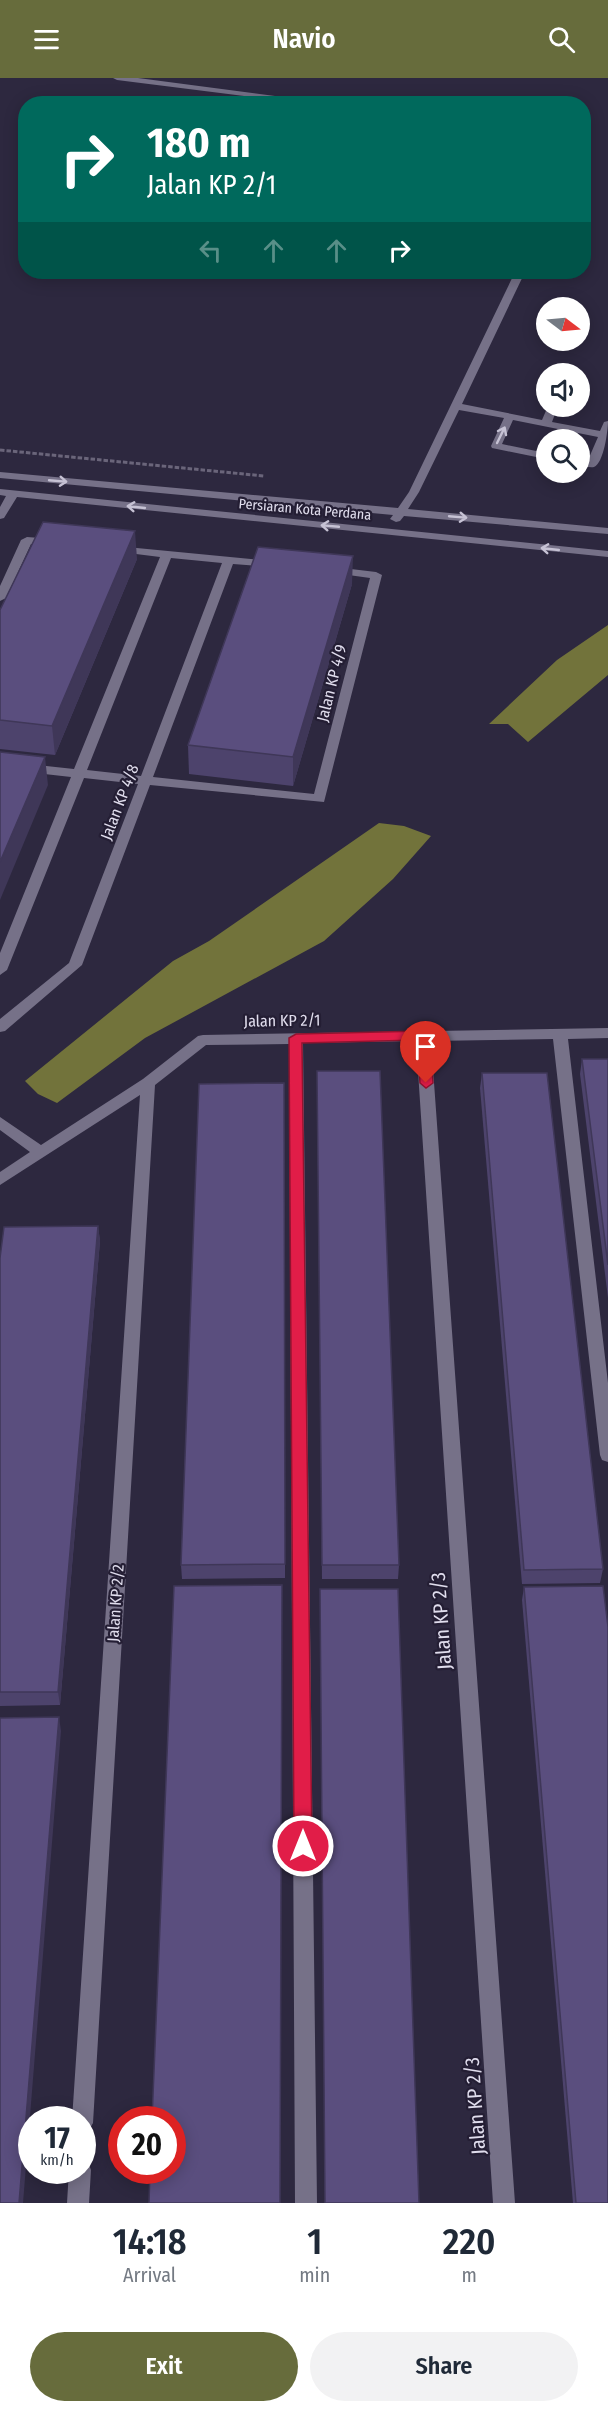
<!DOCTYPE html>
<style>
body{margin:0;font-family:"Fira Sans Condensed",sans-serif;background:#f2f2f3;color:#1f2937;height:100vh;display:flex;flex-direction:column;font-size:22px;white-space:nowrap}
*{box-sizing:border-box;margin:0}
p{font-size:20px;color:#747a83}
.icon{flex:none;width:33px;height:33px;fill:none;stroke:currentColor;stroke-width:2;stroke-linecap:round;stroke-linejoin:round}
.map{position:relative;height:2125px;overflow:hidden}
.side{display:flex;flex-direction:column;background:#fff;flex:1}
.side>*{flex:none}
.top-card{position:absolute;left:18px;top:18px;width:573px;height:183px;border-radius:24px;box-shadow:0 3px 15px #0003;background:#00695c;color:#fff;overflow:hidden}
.needle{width:39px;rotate:106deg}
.fabs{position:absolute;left:536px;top:219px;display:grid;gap:12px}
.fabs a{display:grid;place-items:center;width:54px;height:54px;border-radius:50%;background:#fff;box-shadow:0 3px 15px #0003;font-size:30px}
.speed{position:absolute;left:18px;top:2028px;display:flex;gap:12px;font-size:30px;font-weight:700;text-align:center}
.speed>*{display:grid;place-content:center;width:78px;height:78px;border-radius:50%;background:#fff;box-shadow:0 3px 15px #0003;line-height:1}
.speed small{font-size:15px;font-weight:400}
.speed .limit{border:9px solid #d22;background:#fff;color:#111}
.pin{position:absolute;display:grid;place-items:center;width:51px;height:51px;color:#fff;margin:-62px -26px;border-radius:50% 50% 50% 0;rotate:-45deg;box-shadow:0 0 6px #0007}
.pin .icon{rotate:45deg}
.me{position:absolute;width:66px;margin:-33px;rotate:0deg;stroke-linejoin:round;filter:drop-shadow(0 0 4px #0008)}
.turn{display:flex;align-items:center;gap:21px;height:126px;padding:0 30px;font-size:27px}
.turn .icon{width:78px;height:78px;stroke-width:2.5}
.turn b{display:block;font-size:42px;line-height:51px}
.lanes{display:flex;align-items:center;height:57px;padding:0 30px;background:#0003;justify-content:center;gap:30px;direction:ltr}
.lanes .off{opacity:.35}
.eta{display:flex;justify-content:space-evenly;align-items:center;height:102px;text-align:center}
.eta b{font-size:36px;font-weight:600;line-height:42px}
.action{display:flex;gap:12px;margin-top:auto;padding:12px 30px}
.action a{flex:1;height:69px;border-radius:36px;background:#676c3c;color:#fff;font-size:24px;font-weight:600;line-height:69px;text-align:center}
.action a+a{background:#f2f2f3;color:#1f2937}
header{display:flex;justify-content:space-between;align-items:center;height:78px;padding:0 30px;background:#676c3c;color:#fff;font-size:27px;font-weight:600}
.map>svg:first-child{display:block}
.water{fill:#72733b}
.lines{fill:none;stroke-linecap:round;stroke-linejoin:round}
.path{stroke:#6a657a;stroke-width:3;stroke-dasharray:4.5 2;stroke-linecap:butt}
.minor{fill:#767188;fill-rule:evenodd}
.wall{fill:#4d436c}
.shaded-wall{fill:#3f3758}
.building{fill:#5a4e7e;stroke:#3f3758;stroke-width:1.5}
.oneway{stroke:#c6c2d4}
.route{fill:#e11d48;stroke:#92132f;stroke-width:1.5}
.labels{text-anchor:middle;stroke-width:4.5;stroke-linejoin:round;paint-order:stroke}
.far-street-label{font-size:14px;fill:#e0dded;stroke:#241e34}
.street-label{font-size:16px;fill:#e0dded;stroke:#241e34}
.near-street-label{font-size:20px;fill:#e0dded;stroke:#241e34}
</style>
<header><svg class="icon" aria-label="menu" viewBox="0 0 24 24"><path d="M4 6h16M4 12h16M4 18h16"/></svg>Navio<svg class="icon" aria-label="search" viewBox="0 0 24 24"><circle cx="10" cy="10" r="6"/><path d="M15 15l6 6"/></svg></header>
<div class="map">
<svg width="608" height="2125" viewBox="0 0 608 2125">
<rect width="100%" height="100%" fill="#2d283f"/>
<g class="water">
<path d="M608 547V597L528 664 508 646H489L557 582Z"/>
<path d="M379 745 404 748 431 758 393 801 324 863 145 960 57 1025 38 1016 25 1003 173 883 209 863Z"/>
</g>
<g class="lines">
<path class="path" d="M0 372 264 398"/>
<g class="minor">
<path d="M113 0H138L336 26H307L117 2Z"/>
<path d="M515 194H525L462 326 542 342 548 328H558L552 344 600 353 604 344 608 343C608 352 604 385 594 389 590 390 583 388 579 387V381L588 382 598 359 513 342 502 366 546 375V381L492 370 491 368 504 340 459 332 419 414 408 431 608 450V456L404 438 400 443 396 444 390 441 393 437 0 400V394L398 430 409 414Z"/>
<path d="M0 411 608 473V479L17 419 4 440 0 441V429L6 418 0 417Z"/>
<path d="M27 459 53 461 59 464 53 467 31 466 6 520 0 523V508L21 462Z"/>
<path d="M116 468 271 483 277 486 271 489 233 486 153 699 314 716 370 500 334 495 328 492 334 489 376 494 382 497 324 724 150 707 82 887 5 953 0 954V941L69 885 138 706 84 700 7 892 0 897V875L71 699 0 691V683L74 691 160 479 112 473V469ZM171 480 222 485 141 698 87 692Z"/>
<path d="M608 950V960L568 961 608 1305V1384L602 1382 600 1377 553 961 431 963 515 2125H493L416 963 303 965 317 2125H295L289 966 206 967 155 1007 93 2045 89 2052 82 2055V2042H72L140 1017 0 1107V1094L30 1074 0 1052V1039L41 1067 143 1001 198 958 203 957Z"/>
<path d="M82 2082 88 2084 91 2092 89 2125H67L69 2092H82Z"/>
</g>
</g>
<g class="wall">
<path d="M137 481 55 677 0 671V532Z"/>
<path d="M352 506 293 708 189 696 188 667Z"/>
<path d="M582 981H608V1220L580 996Z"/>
<path d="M317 993 399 1487 398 1501H322Z"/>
<path d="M482 995 603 1491 600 1505 522 1506 480 1010Z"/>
<path d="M284 1005 285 1500 182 1501 181 1487Z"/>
<path d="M98 1148 100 1163 60 1627 0 1628V1180Z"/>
<path d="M524 1509 608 2125H573L522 1522Z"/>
</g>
<g class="shaded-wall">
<path d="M135 453 137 481 55 677 52 648Z"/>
<path d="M353 478 352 506 293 708V679Z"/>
<path d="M45 679 48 707 0 822V784Z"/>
<path d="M98 1148 100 1163 60 1627 58 1614Z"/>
<path d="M59 1639 61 1653 23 2125H19Z"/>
</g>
<g class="building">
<path d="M43 444 135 453 52 648 0 642V532Z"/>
<path d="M258 469 353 478 293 679 188 667Z"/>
<path d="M0 674 45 679 0 784Z"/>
<path d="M582 981H608V1187Z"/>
<path d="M317 993H380L399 1487H322Z"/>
<path d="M482 995H547L603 1491 524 1492Z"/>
<path d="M284 1005 285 1486 181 1487 199 1006Z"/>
<path d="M98 1148 58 1614H0V1180L4 1149Z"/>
<path d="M282 1507 280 2125H149L150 2092H172V2042H152L174 1508Z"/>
<path d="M603 1508 608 1549V2125H576L524 1509Z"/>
<path d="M320 1511H398L419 2125H325Z"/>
<path d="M59 1639 19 2125H0V1640Z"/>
</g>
<defs><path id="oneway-shaft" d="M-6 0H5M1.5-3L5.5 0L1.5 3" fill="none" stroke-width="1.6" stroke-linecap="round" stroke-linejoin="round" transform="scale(1.5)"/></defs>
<g class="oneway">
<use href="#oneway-shaft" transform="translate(501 357) rotate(-64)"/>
<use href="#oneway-shaft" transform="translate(58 403) rotate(5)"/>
<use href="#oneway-shaft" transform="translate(136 429) rotate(-174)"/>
<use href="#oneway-shaft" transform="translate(458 439) rotate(5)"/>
<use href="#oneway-shaft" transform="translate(330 448) rotate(-175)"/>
<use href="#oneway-shaft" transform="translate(550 471) rotate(-174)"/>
</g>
<path class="route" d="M423 953 430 957 433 1005 426 1010 420 1005 417 962 302 965 312 1768 309 1774 303 1777 297 1774 294 1768 289 960 296 956Z"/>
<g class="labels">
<g class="far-street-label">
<text transform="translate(305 431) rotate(5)" y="5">Persiaran Kota Perdana</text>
</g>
<g class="street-label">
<text transform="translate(331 605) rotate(-76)" y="6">Jalan KP 4/9</text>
<text transform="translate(119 724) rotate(-69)" y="6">Jalan KP 4/8</text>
<text transform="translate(282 942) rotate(-1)" y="6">Jalan KP 2/1</text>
<text transform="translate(115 1525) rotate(-86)" y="6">Jalan KP 2/2</text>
</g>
<g class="near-street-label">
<text transform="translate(441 1543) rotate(-94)" y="7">Jalan KP 2/3</text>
<text transform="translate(475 2028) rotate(-94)" y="7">Jalan KP 2/3</text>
</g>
</g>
</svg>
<div class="fabs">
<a><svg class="needle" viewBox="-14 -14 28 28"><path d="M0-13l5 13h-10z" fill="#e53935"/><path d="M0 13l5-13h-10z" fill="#747a83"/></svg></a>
<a><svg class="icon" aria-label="sound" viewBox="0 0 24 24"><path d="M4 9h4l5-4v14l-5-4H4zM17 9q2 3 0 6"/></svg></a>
<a><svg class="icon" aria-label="search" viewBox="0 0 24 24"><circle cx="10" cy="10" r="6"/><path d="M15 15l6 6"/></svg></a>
</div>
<div class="speed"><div>17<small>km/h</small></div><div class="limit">20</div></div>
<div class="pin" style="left:426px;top:1005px;background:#d93025"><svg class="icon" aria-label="arrive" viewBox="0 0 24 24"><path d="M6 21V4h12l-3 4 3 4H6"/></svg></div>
<svg class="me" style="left:303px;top:1768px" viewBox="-20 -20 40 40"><circle r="17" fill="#e11d48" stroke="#fff" stroke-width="3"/><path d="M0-11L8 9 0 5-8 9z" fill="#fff"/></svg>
<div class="top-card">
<div class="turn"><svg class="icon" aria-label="right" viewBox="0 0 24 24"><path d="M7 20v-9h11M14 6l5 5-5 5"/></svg><div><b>180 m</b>Jalan KP 2/1</div></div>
<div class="lanes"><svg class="icon off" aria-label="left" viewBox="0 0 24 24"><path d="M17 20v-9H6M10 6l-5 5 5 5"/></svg><svg class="icon off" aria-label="ahead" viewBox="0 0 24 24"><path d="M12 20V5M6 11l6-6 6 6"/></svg><svg class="icon off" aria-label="ahead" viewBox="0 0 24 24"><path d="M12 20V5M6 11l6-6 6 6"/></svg><svg class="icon" aria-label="right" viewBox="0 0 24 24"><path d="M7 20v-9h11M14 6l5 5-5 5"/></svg></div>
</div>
</div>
<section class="side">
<div class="eta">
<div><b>14:18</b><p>Arrival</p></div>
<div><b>1</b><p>min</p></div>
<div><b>220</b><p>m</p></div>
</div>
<div class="action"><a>Exit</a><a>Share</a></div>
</section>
